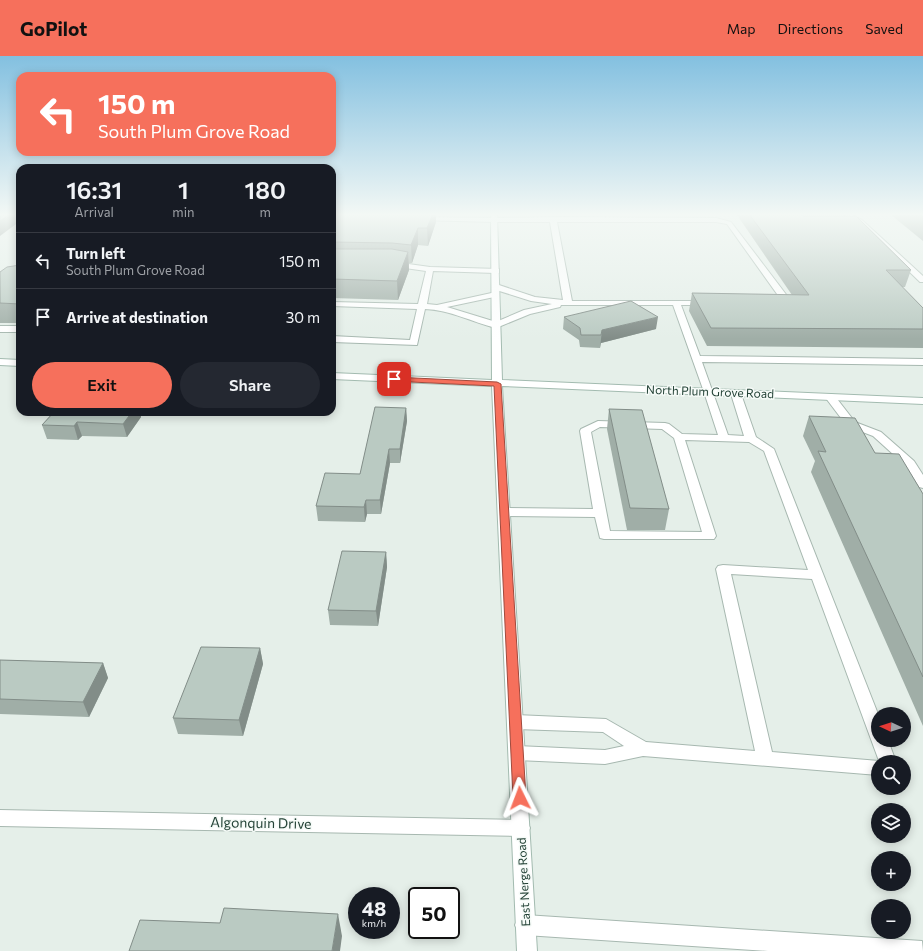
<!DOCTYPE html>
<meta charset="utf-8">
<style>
body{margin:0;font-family:Commissioner,sans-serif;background:#242831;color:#f1f3f6;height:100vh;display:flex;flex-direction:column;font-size:15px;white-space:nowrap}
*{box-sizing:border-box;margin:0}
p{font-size:13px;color:#9ea1a6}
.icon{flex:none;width:22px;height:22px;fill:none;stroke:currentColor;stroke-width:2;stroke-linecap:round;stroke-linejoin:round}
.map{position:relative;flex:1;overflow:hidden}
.details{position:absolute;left:16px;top:108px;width:320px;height:252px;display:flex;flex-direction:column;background:#171b24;border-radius:12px;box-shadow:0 2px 10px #0003}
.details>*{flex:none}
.guide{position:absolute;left:16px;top:16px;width:320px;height:84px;border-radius:12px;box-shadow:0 2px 10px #0003;background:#f6705c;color:#fff;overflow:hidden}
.needle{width:26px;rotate:274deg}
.fabs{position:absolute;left:871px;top:651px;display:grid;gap:8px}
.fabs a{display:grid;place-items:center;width:40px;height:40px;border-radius:50%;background:#171b24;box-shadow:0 2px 10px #0003;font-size:20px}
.speed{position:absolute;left:348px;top:831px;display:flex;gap:8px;font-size:20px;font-weight:700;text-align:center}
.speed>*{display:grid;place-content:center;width:52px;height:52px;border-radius:50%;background:#171b24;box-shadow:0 2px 10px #0003;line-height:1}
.speed small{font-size:10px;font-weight:400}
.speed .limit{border:2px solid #111;border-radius:6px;background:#fff;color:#111}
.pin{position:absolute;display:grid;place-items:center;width:34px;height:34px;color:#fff;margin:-17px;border-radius:8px;box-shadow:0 2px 6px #0006}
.me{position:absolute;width:44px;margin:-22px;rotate:357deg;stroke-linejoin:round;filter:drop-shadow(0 0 3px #0008)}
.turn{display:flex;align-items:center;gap:14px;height:84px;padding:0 16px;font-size:18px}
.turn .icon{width:52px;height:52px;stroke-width:2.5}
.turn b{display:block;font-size:28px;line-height:34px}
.eta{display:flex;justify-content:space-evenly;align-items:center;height:68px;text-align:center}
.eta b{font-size:24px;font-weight:600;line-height:28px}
.cta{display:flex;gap:8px;margin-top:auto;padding:8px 16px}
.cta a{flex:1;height:46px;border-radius:24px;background:#f6705c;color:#111;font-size:16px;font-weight:600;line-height:46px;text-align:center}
.cta a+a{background:#242831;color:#f1f3f6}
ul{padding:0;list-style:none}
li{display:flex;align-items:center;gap:12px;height:56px;padding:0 16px;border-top:1px solid #363941}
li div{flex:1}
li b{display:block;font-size:15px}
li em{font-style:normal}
header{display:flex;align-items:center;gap:24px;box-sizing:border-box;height:56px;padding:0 20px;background:#f6705c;color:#111}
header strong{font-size:19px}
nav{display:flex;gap:22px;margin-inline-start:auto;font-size:14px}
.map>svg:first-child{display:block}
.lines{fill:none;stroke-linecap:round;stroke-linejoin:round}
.lane-casing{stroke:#a7b8b0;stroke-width:2}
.street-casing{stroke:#a7b8b0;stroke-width:2}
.secondary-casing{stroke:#a3bbb0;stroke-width:2}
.lane{fill:#fff;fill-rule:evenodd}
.street{fill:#fff;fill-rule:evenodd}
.secondary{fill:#fff;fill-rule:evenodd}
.wall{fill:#a0aea7}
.shaded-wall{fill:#828d88}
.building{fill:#bacac2;stroke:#828d88}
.route{fill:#f6705c;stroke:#a0493c}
.labels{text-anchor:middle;stroke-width:3;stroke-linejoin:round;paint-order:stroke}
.street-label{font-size:12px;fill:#234236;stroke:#f6fbf8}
.near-street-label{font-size:14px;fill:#234236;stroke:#f6fbf8}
</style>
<header>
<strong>GoPilot</strong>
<nav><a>Map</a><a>Directions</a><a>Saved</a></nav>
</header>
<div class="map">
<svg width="923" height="895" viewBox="0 0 923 895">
<rect width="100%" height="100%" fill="#e5efe9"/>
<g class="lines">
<defs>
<g id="lane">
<path d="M843 158H850L862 164 923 220V226H920L858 166Z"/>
<path d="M559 161 716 162 731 166 791 245 792 247 791 249H780L779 247 782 245 727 168 716 166H557L572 245H709L710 247 709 249H681L700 300 923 303V309L702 306 728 379 744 380 731 338 736 335 741 338 756 381 774 393 878 658V684H888L896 706H878V719L643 700 605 708 517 704 511 702 509 697 511 692 517 690 605 694 624 690 603 676 516 673 510 671 508 666 510 661 516 659 606 663 646 686 755 695 716 513 718 510 723 509 808 514 764 395 749 386 685 384 716 480 714 483H604L600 482 595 461 504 460 500 459 498 456 500 453 504 452 593 453 580 375 581 373 598 365 665 367 669 368 682 378 718 379 704 336 673 249H561L560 251 530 258 496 272C472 266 450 254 425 253L417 289 332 286V280L410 284 417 253 332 250V246L418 248 426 215 391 210 390 208 394 206 430 211 499 213V217H496L433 215 427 248 437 249 496 236H499V240L447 251 496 266 524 254 552 248 531 245 493 233V229H499L535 241 563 244 550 166H495L492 164 495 162ZM600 371 662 373 674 382 702 476 610 475 591 376ZM731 518 812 523 879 705 772 696Z"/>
<rect x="0" y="270" width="20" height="6"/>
<path d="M830 338 834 339 855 366 881 376 914 405 923 419V432L919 431 905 409 873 380 847 370 825 341Z"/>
<path d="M525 859 922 885 923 895H768L525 879 518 876 515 869 518 862Z"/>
</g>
<g id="street">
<path d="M419 161 495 162 498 164 495 166 417 164 416 163Z"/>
<path d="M0 754 521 764 527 766 530 772 527 778 521 780 0 770Z"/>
</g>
<g id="secondary">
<path d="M491 158H497L502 324 923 342V348L502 330 537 895H517L492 330 332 323V317L492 324Z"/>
<path d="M0 303 20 304V310L0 309Z"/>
</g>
</defs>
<use href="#lane" class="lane-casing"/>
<use href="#street" class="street-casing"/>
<use href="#secondary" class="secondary-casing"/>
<use href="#lane" class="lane"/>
<use href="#street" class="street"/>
<use href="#secondary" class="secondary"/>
</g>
<g class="wall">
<path d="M332 158H439L438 159H436V166L428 190 418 189 412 207H409V214L398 244 332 242Z"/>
<path d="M731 158H801L804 160 911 214 905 231H902L923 252V292L707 290 689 255 692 237 792 239 737 159Z"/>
<path d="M890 158H923V185Z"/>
<path d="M20 209V267H0V216Z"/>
<path d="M564 261 656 273 601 287 600 292 580 291 579 284 563 273Z"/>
<path d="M406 352 407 365 400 407H390L381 458H367L365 466 318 465 316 450 360 418Z"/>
<path d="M609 353 669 453 665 474H627L607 373Z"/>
<path d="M54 356H140L141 361 127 381 82 380 78 384 47 383 42 369Z"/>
<path d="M809 360 875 397 923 438V670L811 416 815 405 803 380Z"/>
<path d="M386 496 387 511 378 570 330 569 328 554Z"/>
<path d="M260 592 263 608 243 680 178 678 173 662Z"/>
<path d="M0 604 103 607 108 622 89 661 0 658Z"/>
</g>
<g class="shaded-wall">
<path d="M10 158H20V165L0 180V165Z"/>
<path d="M433 158H436V166L428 190 427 172Z"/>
<path d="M418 172V189L412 207 411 189Z"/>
<path d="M408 196 409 214 398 244 397 225Z"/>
<path d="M658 261 656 273 601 287 600 292 602 274Z"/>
<path d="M406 352 407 365 400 407V393Z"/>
<path d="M132 356H140L141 361 127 381 123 368Z"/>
<path d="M77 366 82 380 78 384 74 370Z"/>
<path d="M389 393 390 407 381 458 380 444Z"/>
<path d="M366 444 367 458 365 466 364 451Z"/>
<path d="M386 496 387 511 378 570 376 555Z"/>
<path d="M260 592 263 608 243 680 239 664Z"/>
<path d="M103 607 108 622 89 661 83 646Z"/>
<path d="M338 858 342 880 340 895H332Z"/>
</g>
<g class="building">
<path d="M0 158H10L0 165Z"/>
<path d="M332 158H433L427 172H418L411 189 392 187 332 186Z"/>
<path d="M749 158H801L804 160H856L911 214H886L923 252V273L711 272 692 237 809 239Z"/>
<path d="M332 193H392L408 196 397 225 332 223Z"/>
<path d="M20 209V248L0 247V216L7 211Z"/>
<path d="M631 245 658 261 602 274 601 279H581L580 272 564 261Z"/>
<path d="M375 351 406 352 400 393H389L380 444H366L364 451 316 450 325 417 360 418Z"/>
<path d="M609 353 642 354 669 453 630 452Z"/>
<path d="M54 356H132L123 368 77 366 74 370 42 369Z"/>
<path d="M809 360 855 362 875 397 899 398 923 438V621L818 395 826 396Z"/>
<path d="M342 495 386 496 376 555 328 554Z"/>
<path d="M201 591 260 592 239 664 173 662Z"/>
<path d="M0 604 103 607 83 646 0 643Z"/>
<path d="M224 852 338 858 332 895H129L140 864 220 867Z"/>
</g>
<linearGradient id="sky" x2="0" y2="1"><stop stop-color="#83c0e0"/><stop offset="0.56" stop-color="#f3f8f5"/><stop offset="1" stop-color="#f3f8f5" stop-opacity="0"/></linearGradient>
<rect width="923" height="283" fill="url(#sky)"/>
<path class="route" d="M394 321 497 326 501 328 526 742 524 746 520 748 515 746 513 742 494 330 391 325V322Z"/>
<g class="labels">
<g class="street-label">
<text transform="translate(710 336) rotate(2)" y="4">North Plum Grove Road</text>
<text transform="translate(524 826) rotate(-93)" y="4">East Nerge Road</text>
</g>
<g class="near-street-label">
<text transform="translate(261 767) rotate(1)" y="5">Algonquin Drive</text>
</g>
</g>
</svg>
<div class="fabs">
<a><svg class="needle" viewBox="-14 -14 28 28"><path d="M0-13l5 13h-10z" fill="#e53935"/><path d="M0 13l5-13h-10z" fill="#9ea1a6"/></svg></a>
<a><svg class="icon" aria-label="search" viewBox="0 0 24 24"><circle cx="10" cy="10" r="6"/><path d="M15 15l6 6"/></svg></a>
<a><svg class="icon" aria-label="layers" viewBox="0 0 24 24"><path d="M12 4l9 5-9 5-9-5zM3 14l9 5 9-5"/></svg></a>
<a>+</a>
<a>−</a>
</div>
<div class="speed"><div>48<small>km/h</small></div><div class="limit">50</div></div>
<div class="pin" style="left:394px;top:323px;background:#d93025"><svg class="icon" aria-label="arrive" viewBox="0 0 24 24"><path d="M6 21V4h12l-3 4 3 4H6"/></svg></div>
<svg class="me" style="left:520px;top:742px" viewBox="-20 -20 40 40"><path d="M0-17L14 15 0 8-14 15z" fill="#f6705c" stroke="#fff" stroke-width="4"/></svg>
<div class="guide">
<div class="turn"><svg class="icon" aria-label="left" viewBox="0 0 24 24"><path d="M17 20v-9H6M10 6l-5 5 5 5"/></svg><div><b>150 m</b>South Plum Grove Road</div></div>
</div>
<section class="details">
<div class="eta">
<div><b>16:31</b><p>Arrival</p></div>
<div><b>1</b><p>min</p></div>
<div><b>180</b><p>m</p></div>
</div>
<ul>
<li><svg class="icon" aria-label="left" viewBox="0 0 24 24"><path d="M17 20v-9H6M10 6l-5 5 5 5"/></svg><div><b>Turn left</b><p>South Plum Grove Road</p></div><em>150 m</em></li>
<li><svg class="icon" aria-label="arrive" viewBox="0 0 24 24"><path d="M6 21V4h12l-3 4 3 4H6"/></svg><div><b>Arrive at destination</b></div><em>30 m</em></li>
</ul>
<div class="cta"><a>Exit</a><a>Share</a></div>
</section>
</div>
